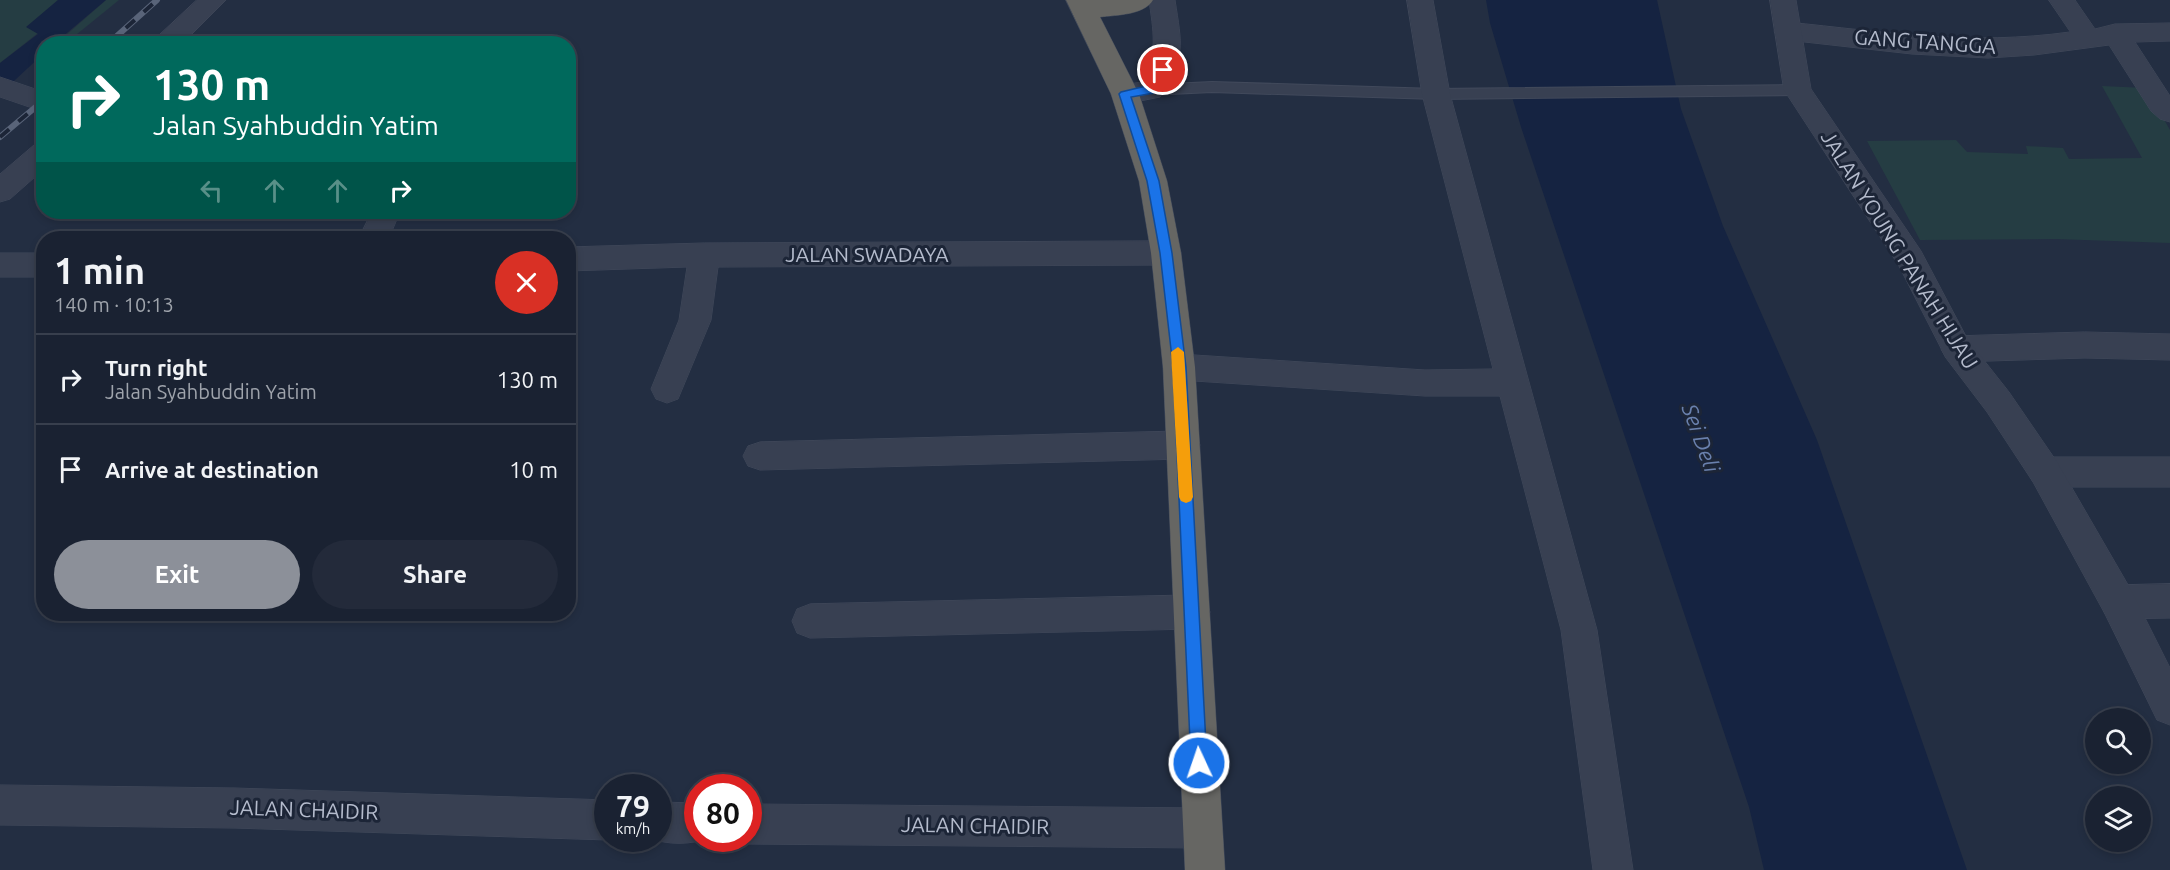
<!DOCTYPE html>
<meta charset="utf-8">
<style>
body{margin:0;font-family:Ubuntu,sans-serif;background:#232a3a;color:#f1f3f6;height:100vh;display:flex;flex-direction:column;font-size:22px;white-space:nowrap}
*{box-sizing:border-box;margin:0}
p{font-size:20px;color:#9fa4ac}
.icon{flex:none;width:33px;height:33px;fill:none;stroke:currentColor;stroke-width:2;stroke-linecap:round;stroke-linejoin:round}
.map{position:relative;flex:1;overflow:hidden}
.sheet{position:absolute;left:36px;top:231px;width:540px;height:390px;display:flex;flex-direction:column;background:#1a2232;border-radius:24px;box-shadow:0 3px 9px #0003,0 0 0 2px #383f4d}
.sheet>*{flex:none}
.banner{position:absolute;left:36px;top:36px;width:540px;height:183px;border-radius:24px;box-shadow:0 3px 9px #0003,0 0 0 2px #383f4d;background:#00695c;color:#fff;overflow:hidden}
.buttons{position:absolute;left:2085px;top:708px;display:grid;gap:12px}
.buttons a{display:grid;place-items:center;width:66px;height:66px;border-radius:50%;background:#1a2232;box-shadow:0 3px 9px #0003,0 0 0 2px #383f4d;font-size:30px}
.speed{position:absolute;left:594px;top:774px;display:flex;gap:12px;font-size:30px;font-weight:700;text-align:center}
.speed>*{display:grid;place-content:center;width:78px;height:78px;border-radius:50%;background:#1a2232;box-shadow:0 3px 9px #0003,0 0 0 2px #383f4d;line-height:1}
.speed small{font-size:15px;font-weight:400}
.speed .limit{border:9px solid #d22;background:#fff;color:#111}
.pin{position:absolute;display:grid;place-items:center;width:51px;height:51px;color:#fff;margin:-26px;border:3px solid #fff;border-radius:50%;box-shadow:0 2px 6px #0007}
.me{position:absolute;width:66px;margin:-33px;rotate:357deg;stroke-linejoin:round;filter:drop-shadow(0 0 4px #0008)}
.turn{display:flex;align-items:center;gap:21px;height:126px;padding:0 18px;font-size:27px}
.turn .icon{width:78px;height:78px;stroke-width:2.5}
.turn b{display:block;font-size:42px;line-height:51px}
.lanes{display:flex;align-items:center;height:57px;padding:0 18px;background:#0003;justify-content:center;gap:30px;direction:ltr}
.lanes .off{opacity:.35}
.round{display:grid;place-items:center;flex:none;width:63px;height:63px;border-radius:32px;background:#232a3a}
.headline{display:flex;align-items:center;justify-content:space-between;height:102px;padding:0 18px}
h1{font-size:36px;font-weight:700;line-height:45px}
.cta{display:flex;gap:12px;margin-top:auto;padding:12px 18px}
.cta a{flex:1;height:69px;border-radius:36px;background:#8c9099;color:#fff;font-size:24px;font-weight:700;line-height:69px;text-align:center}
.cta a+a{background:#232a3a;color:#f1f3f6}
ul{padding:0;list-style:none}
li{display:flex;align-items:center;gap:18px;height:90px;padding:0 18px;border-top:2px solid #383f4d}
li div{flex:1}
li b{display:block;font-size:22px}
li em{font-style:normal}
.map>svg:first-child{display:block}
.green{fill:#253d43}
.water{fill:#152341}
.lines{fill:none;stroke-linecap:round;stroke-linejoin:round}
.service-casing{stroke:#41495b;stroke-width:2}
.minor-casing{stroke:#41495b;stroke-width:1}
.tertiary-casing{stroke:#41495b;stroke-width:1}
.trunk-casing{stroke:#424b5c;stroke-width:1}
.service{fill:#384052;fill-rule:evenodd}
.minor{fill:#384052;fill-rule:evenodd}
.tertiary{fill:#384052;fill-rule:evenodd}
.trunk{fill:#666663;fill-rule:evenodd}
.rail-casing{stroke:#596479;stroke-width:6}
.rail{stroke:#1c2537;stroke-width:4;stroke-dasharray:12;stroke-linecap:butt}
.route{fill:#1a73e8;stroke:#114b97;stroke-width:1.5}
.slow{fill:#f59e0b}
.labels{text-anchor:middle;stroke-width:6;stroke-linejoin:round;paint-order:stroke}
.street-label{font-size:21px;fill:#b4bbcc;stroke:#1c2537}
.water-label{font-size:22px;font-style:italic;fill:#6a81ae;stroke:#1c2537}
</style>
<div class="map">
<svg width="2170" height="870" viewBox="0 0 2170 870">
<rect width="100%" height="100%" fill="#232e42"/>
<g class="green">
<path d="M0 0H58L27 27 38 33 0 63Z"/>
<path d="M106 0H119L66 43 56 44Z"/>
<path d="M2102 86 2146 88 2170 130V243L2056 239 1920 240 1867 141 1956 140 1967 152 2028 154 2026 146 2063 148 2069 159 2142 158Z"/>
</g>
<g class="water">
<path d="M58 0H106L55 43 44 44 43 54 0 94V63L38 34 26 27Z"/>
<path d="M1486 0H1657L1681 109 1723 226 1817 440 1967 870H1764L1749 807 1521 127 1490 23Z"/>
</g>
<g class="lines">
<defs>
<path id="service" d="M1212 82 1436 89 1798 85 1805 90 1798 95 1436 99 1212 92 1150 95 1143 90 1150 85Z"/>
<g id="minor">
<path d="M197 0H226L182 44H152L156 38Z"/>
<path d="M1149 0H1175C1182 46 1186 56 1160 97L1125 104 1115 101 1111 94 1115 87 1141 82C1159 55 1153 30 1149 0Z"/>
<path d="M1407 0H1433L1450 94 1597 630 1633 870H1593L1561 630 1500 396H1425L1179 380 1168 376 1163 367 1168 358 1179 354 1425 370 1493 369 1422 94Z"/>
<path d="M2049 0H2075L2095 29 2115 24 2170 23V41L2135 42 2170 96V122L2160 119 2151 111 2109 45 2034 55 1988 58 1912 54 1787 40 1778 37 1774 31 1778 25 1787 22C1886 32 1970 46 2070 32Z"/>
<path d="M0 77 44 92V112L0 97Z"/>
<path d="M44 142V169L10 199 0 202V174L34 145Z"/>
<path d="M372 212H400L389 238H359Z"/>
<path d="M1166 241 1177 245 1181 253 1177 261 1166 265 718 267 711 320 678 399 667 403 656 399 651 389 679 320 687 267 568 271V247L704 243Z"/>
<rect x="0" y="253" width="44" height="24"/>
<path d="M2085 332 2170 334V360L2085 358 1957 362 1946 358 1941 349 1946 340 1957 336Z"/>
<path d="M1183 431 1195 435 1200 445 1195 455 1183 459 760 470 748 466 743 456 748 446 760 442Z"/>
<path d="M2045 457H2170V487H2045L2033 482 2028 472 2033 462Z"/>
<path d="M2170 584V618L2118 619 2105 614 2100 602 2105 590 2118 585Z"/>
<path d="M1192 595 1205 600 1210 612 1205 624 1192 629 810 638 797 633 792 621 797 609 810 604Z"/>
</g>
<g id="tertiary">
<path d="M1770 0H1796L1811 89 1921 251 1968 340 2009 392 2057 462 2131 590 2170 668V725L2157 720 2105 614 2033 482 1987 412 1946 358 1899 266 1784 90Z"/>
<path d="M0 785 234 788 608 800V838H611L608 840 234 828 0 825Z"/>
<path d="M658 802 698 803V838H708C692 845 666 845 650 838H658Z"/>
<path d="M748 804 1202 808 1216 814 1222 828 1216 842 1202 848 748 844 735 838H748Z"/>
</g>
<path id="trunk" d="M1066 0H1153C1144 15 1117 15 1100 17L1139 94 1167 181 1181 253 1195 367 1225 870H1185L1163 367 1151 253 1139 181 1111 94Z"/>
</defs>
<use href="#service" class="service-casing"/>
<use href="#minor" class="minor-casing"/>
<use href="#tertiary" class="tertiary-casing"/>
<use href="#trunk" class="trunk-casing"/>
<use href="#service" class="service"/>
<use href="#minor" class="minor"/>
<use href="#tertiary" class="tertiary"/>
<use href="#trunk" class="trunk"/>
<defs>
<g id="rail">
<path d="M108 44 157 0"/>
<path d="M0 137 44 100"/>
</g>
</defs>
<use href="#rail" class="rail-casing"/>
<use href="#rail" class="rail"/>
</g>
<path class="route" d="M1163 66 1168 70 1154 93 1131 97 1159 181 1172 253 1186 367 1207 763 1205 769 1199 771 1193 769 1191 763 1173 367 1160 253 1147 181 1119 94 1121 92 1146 86 1159 68Z"/>
<path class="slow" d="M1178 347 1184 352 1193 497 1191 501 1186 503 1181 501 1179 497 1171 352Z"/>
<g class="labels">
<g class="street-label">
<text transform="translate(1925 42) rotate(4)" y="7">GANG TANGGA</text>
<text transform="translate(1899 250) rotate(58)" y="7">JALAN YOUNG PANAH HIJAU</text>
<text x="867" y="262">JALAN SWADAYA</text>
<text transform="translate(304 810) rotate(2)" y="7">JALAN CHAIDIR</text>
<text transform="translate(975 826) rotate(1)" y="7">JALAN CHAIDIR</text>
</g>
<g class="water-label">
<text transform="translate(1701 438) rotate(70)" y="8">Sei Deli</text>
</g>
</g>
</svg>
<div class="buttons">
<a><svg class="icon" aria-label="search" viewBox="0 0 24 24"><circle cx="10" cy="10" r="6"/><path d="M15 15l6 6"/></svg></a>
<a><svg class="icon" aria-label="layers" viewBox="0 0 24 24"><path d="M12 4l9 5-9 5-9-5zM3 14l9 5 9-5"/></svg></a>
</div>
<div class="speed"><div>79<small>km/h</small></div><div class="limit">80</div></div>
<div class="pin" style="left:1163px;top:70px;background:#d93025"><svg class="icon" aria-label="arrive" viewBox="0 0 24 24"><path d="M6 21V4h12l-3 4 3 4H6"/></svg></div>
<svg class="me" style="left:1199px;top:763px" viewBox="-20 -20 40 40"><circle r="17" fill="#1a73e8" stroke="#fff" stroke-width="3"/><path d="M0-11L8 9 0 5-8 9z" fill="#fff"/></svg>
<div class="banner">
<div class="turn"><svg class="icon" aria-label="right" viewBox="0 0 24 24"><path d="M7 20v-9h11M14 6l5 5-5 5"/></svg><div><b>130 m</b>Jalan Syahbuddin Yatim</div></div>
<div class="lanes"><svg class="icon off" aria-label="left" viewBox="0 0 24 24"><path d="M17 20v-9H6M10 6l-5 5 5 5"/></svg><svg class="icon off" aria-label="ahead" viewBox="0 0 24 24"><path d="M12 20V5M6 11l6-6 6 6"/></svg><svg class="icon off" aria-label="ahead" viewBox="0 0 24 24"><path d="M12 20V5M6 11l6-6 6 6"/></svg><svg class="icon" aria-label="right" viewBox="0 0 24 24"><path d="M7 20v-9h11M14 6l5 5-5 5"/></svg></div>
</div>
<section class="sheet">
<div class="headline"><div><h1>1 min</h1><p>140 m · 10:13</p></div><a class="round" style="background:#d93025;color:#fff"><svg class="icon" aria-label="close" viewBox="0 0 24 24"><path d="M6 6l12 12M18 6L6 18"/></svg></a></div>
<ul>
<li><svg class="icon" aria-label="right" viewBox="0 0 24 24"><path d="M7 20v-9h11M14 6l5 5-5 5"/></svg><div><b>Turn right</b><p>Jalan Syahbuddin Yatim</p></div><em>130 m</em></li>
<li><svg class="icon" aria-label="arrive" viewBox="0 0 24 24"><path d="M6 21V4h12l-3 4 3 4H6"/></svg><div><b>Arrive at destination</b></div><em>10 m</em></li>
</ul>
<div class="cta"><a>Exit</a><a>Share</a></div>
</section>
</div>
